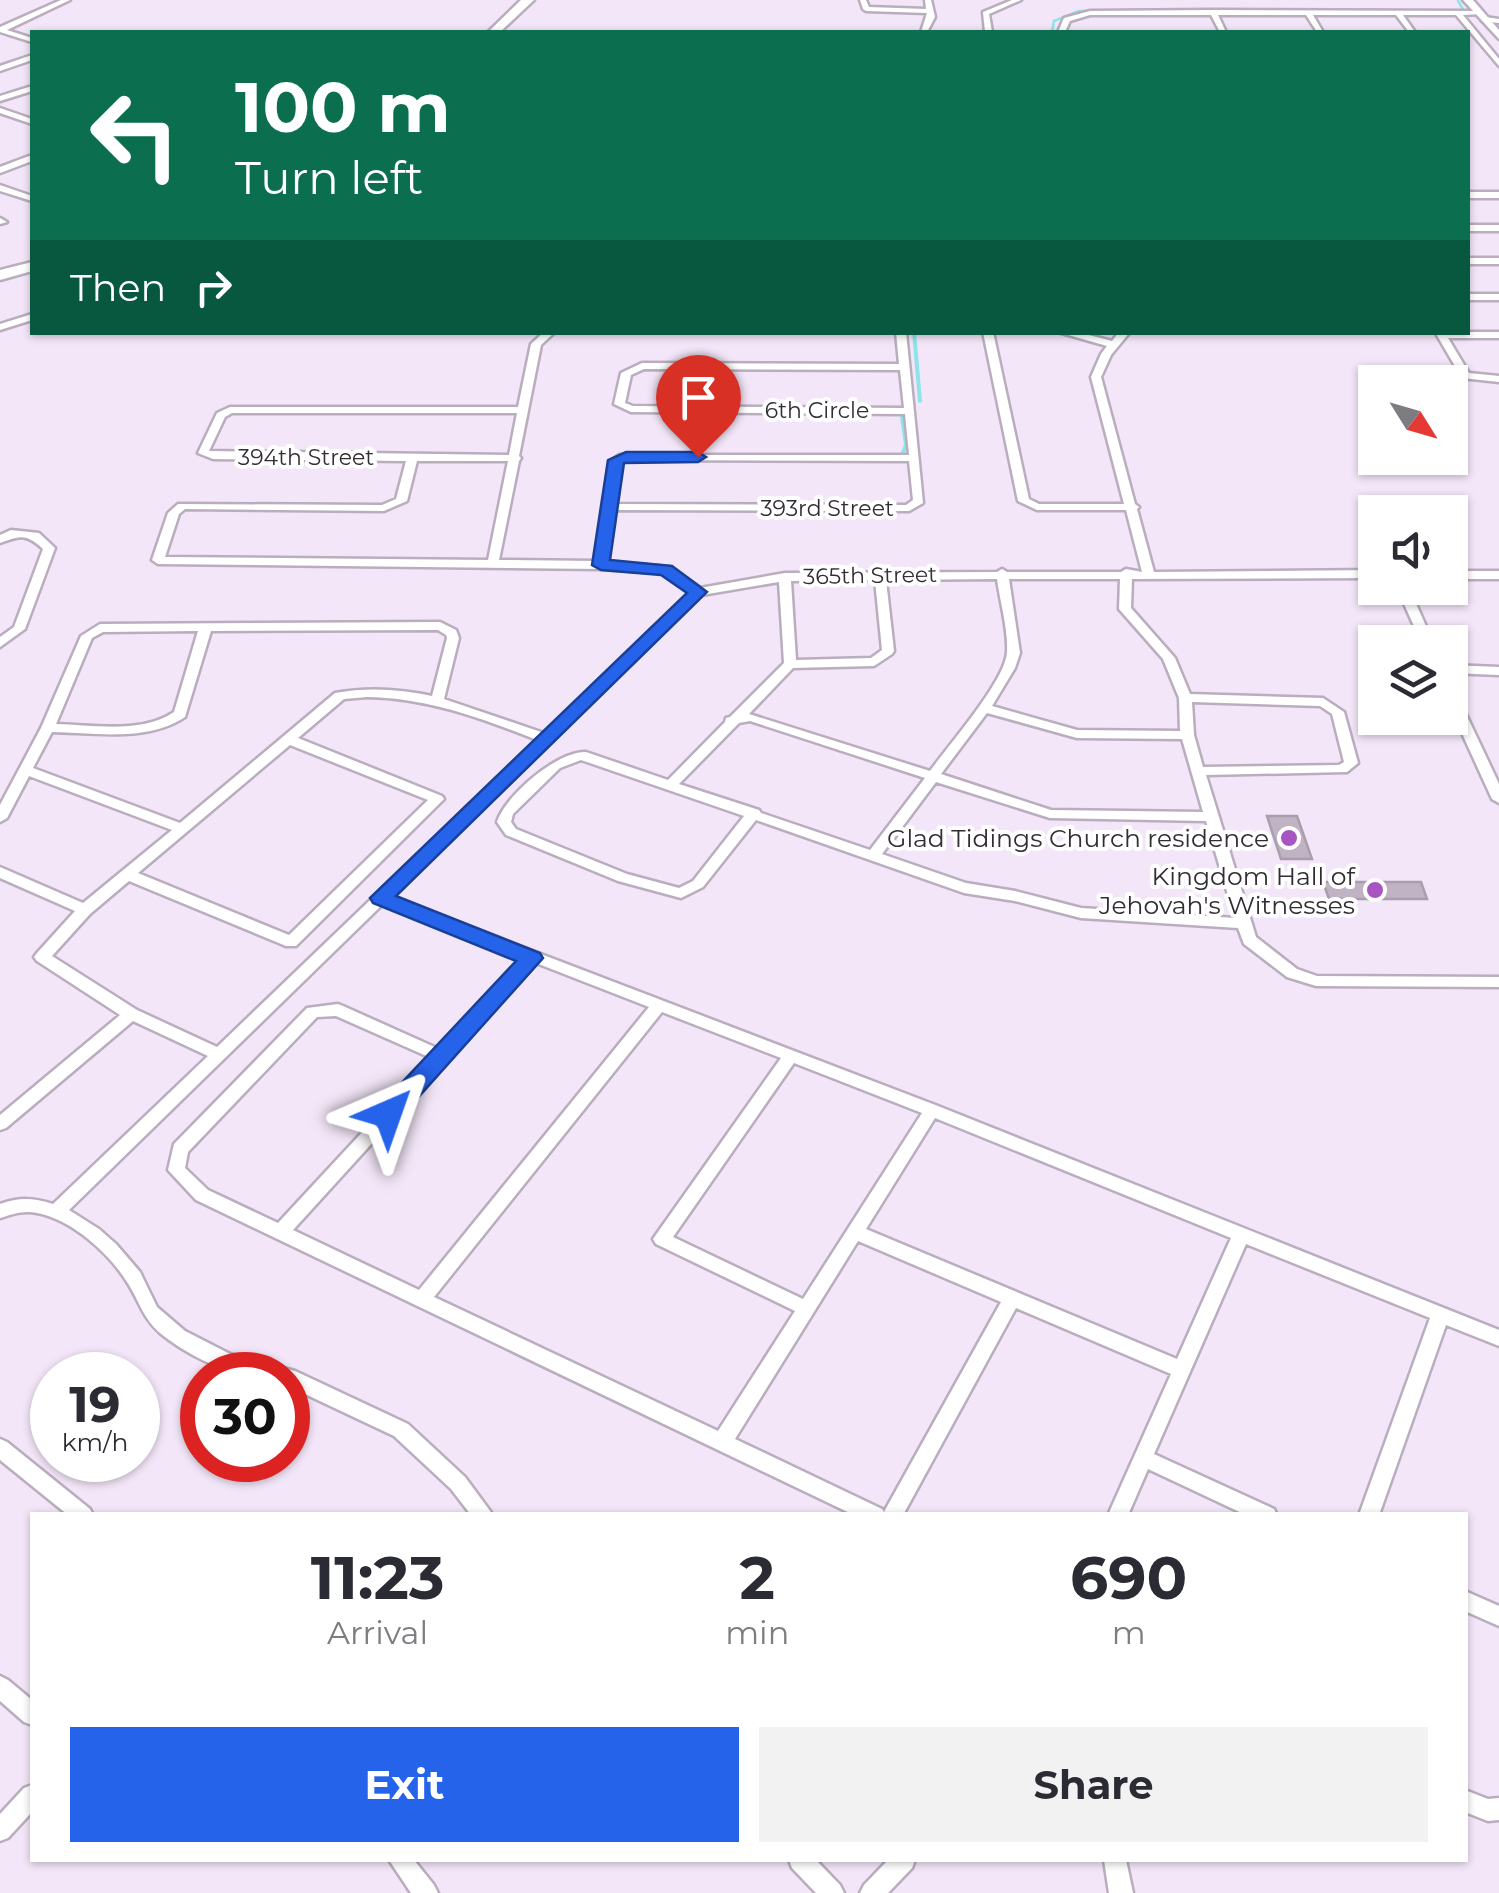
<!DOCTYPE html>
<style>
body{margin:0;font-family:Montserrat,sans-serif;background:#f2f2f3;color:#2b2b33;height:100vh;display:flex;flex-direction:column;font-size:38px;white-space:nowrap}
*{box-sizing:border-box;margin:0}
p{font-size:32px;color:#7c7c81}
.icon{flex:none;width:55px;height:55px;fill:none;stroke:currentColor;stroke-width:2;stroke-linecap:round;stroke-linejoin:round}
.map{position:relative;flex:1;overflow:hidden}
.details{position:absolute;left:30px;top:1512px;width:1438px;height:350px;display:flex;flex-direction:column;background:#fff;border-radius:0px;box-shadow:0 2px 8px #0004}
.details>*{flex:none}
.guide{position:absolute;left:30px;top:30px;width:1440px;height:305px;border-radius:0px;box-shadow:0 2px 8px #0004;background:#0b6e4f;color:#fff;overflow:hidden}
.needle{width:65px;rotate:127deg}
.fabs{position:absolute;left:1358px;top:365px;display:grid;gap:20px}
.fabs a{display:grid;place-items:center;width:110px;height:110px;border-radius:0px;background:#fff;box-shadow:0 2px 8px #0004;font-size:50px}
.speed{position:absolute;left:30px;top:1352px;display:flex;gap:20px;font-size:50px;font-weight:700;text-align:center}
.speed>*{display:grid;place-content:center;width:130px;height:130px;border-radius:50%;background:#fff;box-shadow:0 2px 8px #0004;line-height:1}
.speed small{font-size:25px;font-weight:400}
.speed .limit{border:15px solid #d22;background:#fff;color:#111}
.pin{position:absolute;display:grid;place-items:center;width:85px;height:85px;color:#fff;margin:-102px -42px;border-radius:50% 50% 50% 0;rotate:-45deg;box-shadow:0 0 10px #0007}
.pin .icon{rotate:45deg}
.me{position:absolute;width:110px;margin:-55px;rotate:43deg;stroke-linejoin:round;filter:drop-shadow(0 0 8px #0008)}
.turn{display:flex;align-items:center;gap:35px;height:210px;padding:0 40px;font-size:45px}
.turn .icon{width:130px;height:130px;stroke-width:2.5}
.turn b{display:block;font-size:70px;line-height:85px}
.then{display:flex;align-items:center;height:95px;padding:0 40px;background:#0003;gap:20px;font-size:38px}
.eta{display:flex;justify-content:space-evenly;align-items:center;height:170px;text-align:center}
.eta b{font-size:60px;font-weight:700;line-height:70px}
.cta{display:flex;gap:20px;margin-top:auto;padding:20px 40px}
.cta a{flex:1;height:115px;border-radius:0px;background:#2563eb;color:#fff;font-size:40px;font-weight:700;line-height:115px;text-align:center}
.cta a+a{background:#f2f2f3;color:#2b2b33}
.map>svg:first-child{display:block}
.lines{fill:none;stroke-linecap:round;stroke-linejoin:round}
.stream-far1{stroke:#8ee5e9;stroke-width:2.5}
.stream{stroke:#8ee5e9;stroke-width:4}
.building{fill:#bfb3c4;stroke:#a99dae;stroke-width:2.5}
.minor-casing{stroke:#b9adbe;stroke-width:5}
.tertiary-casing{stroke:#b9adbe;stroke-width:5}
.trunk-casing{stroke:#b9adbe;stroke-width:5}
.minor{fill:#fff;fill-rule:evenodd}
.tertiary{fill:#fff;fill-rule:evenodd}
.trunk{fill:#fff;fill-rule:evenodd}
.route{fill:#2563eb;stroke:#184099;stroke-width:2.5}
.poi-dot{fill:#a954c3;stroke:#fff;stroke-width:4}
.labels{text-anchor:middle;stroke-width:8;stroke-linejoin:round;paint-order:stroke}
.far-street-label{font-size:22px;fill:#322d34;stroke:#fff}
.poi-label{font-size:25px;fill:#322d34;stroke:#fff;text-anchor:end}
</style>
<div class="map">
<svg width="1499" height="1893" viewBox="0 0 1499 1893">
<rect width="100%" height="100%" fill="#f3e6f8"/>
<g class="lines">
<g class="stream-far1">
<path d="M1421 10 1464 11 1458 1"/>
<path d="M1052 32 1054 21 1079 11H1096"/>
</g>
<g class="stream">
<path d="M914 332 920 401"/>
<path d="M902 417 906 445 903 453"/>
</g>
</g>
<g class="building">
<path d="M1267 816H1297L1312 859H1281Z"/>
<path d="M1323 882H1421L1427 899H1329Z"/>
</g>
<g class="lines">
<defs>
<g id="minor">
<path d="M61 0H70L7 30 32 38V42L0 32V27Z"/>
<path d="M860 0H866L869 7 926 9 925 0H931L935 17 927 32H921L927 13 866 11 863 9Z"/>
<path d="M1012 0H1021L989 14 992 32H985L983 12Z"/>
<path d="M1213 10 1480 11 1482 14 1463 15 1499 59V66L1456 15H1403L1415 32H1409L1396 15H1313L1323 32H1317L1306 15H1218L1226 32H1220L1211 15H1090L1070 21 1065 32H1058L1064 18 1090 11Z"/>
<path d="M1485 17 1499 19V23L1482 21Z"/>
<path d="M29 56H32V60L0 71V66Z"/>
<path d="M29 87H32V91L0 101V96Z"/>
<path d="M0 108 32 119V124L0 113Z"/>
<path d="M29 156H32V161L0 173V167Z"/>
<path d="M0 185 32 196V201L0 191Z"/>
<rect x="1468" y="192" width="31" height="6"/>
<path d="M0 218 7 222 0 224Z"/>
<rect x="1468" y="225" width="31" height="6"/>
<rect x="1468" y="258" width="31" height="6"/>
<rect x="1468" y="294" width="31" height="6"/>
<path d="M32 314V320L0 330V324Z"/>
<path d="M544 332H555L541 345 519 456 521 458 519 461 499 560 596 561 609 462 619 455H909L905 414 631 412 614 404 621 373 642 363 899 364 896 332H906L923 503 909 511 613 510 607 562 670 567 700 588 785 573 997 572 1002 569 1007 572H1121L1126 569 1142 572 1126 510H1037L1018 501 983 332H993L1029 499 1039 504H1124L1091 377 1101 354 1107 346 1058 332H1077L1112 341 1119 332H1130L1111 355 1101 377 1135 504 1139 507 1137 509 1154 572 1375 570V578L1132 579 1131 608 1175 658 1190 694 1323 698 1344 712 1358 763 1347 772 1206 775 1256 937 1297 969 1317 976 1499 977V987L1316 986 1287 977 1244 944 1238 928 1081 918 1015 901 964 893 756 820 703 887 681 898 618 881 506 835 497 822C505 796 557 751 586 752L668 780 725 722 726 718 730 717 784 663 779 582 702 595 392 897 938 1106 1499 1330V1346L1446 1325 1379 1515H1359L1430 1318 1246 1244 1154 1454 1274 1509 1277 1515H1246L1148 1469 1128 1515H1108L1171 1374 1016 1308 903 1515H854L196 1200 168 1170 174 1144 307 1008 338 1004 343 1006 439 1049 523 958 383 904 69 1210 99 1229 116 1244 140 1272 157 1307 185 1331 230 1354 295 1371 408 1424 465 1477 493 1515H471L451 1489 394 1436 288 1386V1375C275 1375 261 1376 249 1375 219 1371 183 1352 160 1333 142 1317 139 1300 127 1282 109 1253 71 1219 37 1213 24 1210 13 1214 0 1218V1204C20 1197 33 1198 53 1204L208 1056 133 1021 6 1128 0 1130V1115L120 1015 37 961 34 957 37 953 75 911 0 878V867L83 903 172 830 29 776 7 818 0 822V805L41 728 81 636 100 624 440 622 456 630 459 638 444 699 544 733 691 592 663 573 601 569 158 564 152 560 168 513 178 504 382 505 396 499 406 461 213 459 198 453 217 413 230 407H518L531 344ZM644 369 900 370 904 408 633 406 625 403 631 375ZM232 413H517L509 455 209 451 225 417ZM625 460 909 461 913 500 906 505 614 504 619 464ZM417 461H508L488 560 165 557 179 514 185 509 384 511 407 501ZM997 579C1000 602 1008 628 1007 651 1007 679 948 746 930 771L749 714 793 668 874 666 892 654 894 651 886 580ZM1009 579H1120L1119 609 1163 659 1179 698 1180 731 1077 730 992 706 1015 668 1020 653ZM875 580 882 650 871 658 796 660 791 581ZM438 630 446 635 447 638 432 696C400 689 368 687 335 693L180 823 33 768 52 732C95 733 148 742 185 717L211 631ZM198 631 174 712C142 734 93 725 56 724L92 638 103 632ZM367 697C428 698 481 718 537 740L217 1047 137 1010 52 956 90 914 129 881 286 946H296L444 799 442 796 298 738 344 699ZM1192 702 1320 706 1332 714 1344 762 1339 765 1203 767 1194 735ZM987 713 1077 738 1182 739 1203 812 1051 810 941 774ZM750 721 925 778 870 850 761 813 759 810 679 784 739 723ZM290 745 428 800 289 935 138 873ZM581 760 744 816 693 881 679 888 627 874 516 829 511 822 513 814 560 768ZM936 782 1050 818 1206 821 1235 918 1081 908 1015 891 966 883 882 854ZM536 963 649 1007 419 1290 293 1230ZM662 1012 781 1058 653 1239 656 1244 795 1311 718 1431 434 1297ZM336 1016 431 1058 278 1223 208 1190 185 1168 188 1152 317 1017ZM794 1063 922 1113 803 1299 673 1237ZM935 1118 1231 1238 1177 1359 866 1229ZM858 1241 1001 1302 884 1512 882 1509 735 1439Z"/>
<path d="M1435 332H1499V338H1448L1469 373 1499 376V382L1462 378Z"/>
<path d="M11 530 39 533 55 548 25 629 0 647V637L14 627 43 549C26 533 20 536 0 543V535Z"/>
<rect x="1450" y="571" width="49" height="8"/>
<path d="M1397 588H1409L1433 642H1421Z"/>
<path d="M1450 665 1499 667V675L1450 673Z"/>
<path d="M1450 689 1456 693 1499 784V803L1492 799 1450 707Z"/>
<path d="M0 1439 7 1442 90 1509 93 1515H68L0 1460Z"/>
<path d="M1465 1591 1499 1606V1626L1465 1611Z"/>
<path d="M0 1676 8 1680 32 1700V1725L24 1722 0 1701Z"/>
<path d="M32 1785V1812L8 1838 0 1841V1814L24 1788Z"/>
<path d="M1465 1790 1488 1799 1499 1798V1820L1488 1821 1465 1812Z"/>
<path d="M389 1860H414L434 1885 438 1893H411Z"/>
<path d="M789 1860H816L840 1885 844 1893H816L792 1868Z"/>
<path d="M888 1860H915L912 1868 888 1893H860L864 1885Z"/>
<path d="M1104 1860H1126L1133 1893H1109Z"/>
</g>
<path id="tertiary" d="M1463 0H1473L1499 30V39Z"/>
<g id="trunk">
<path d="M521 0H534L500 32H488Z"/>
<path d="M32 262V271L0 280V270Z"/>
</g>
</defs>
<use href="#minor" class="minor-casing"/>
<use href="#tertiary" class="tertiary-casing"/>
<use href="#trunk" class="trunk-casing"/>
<use href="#minor" class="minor"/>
<use href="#tertiary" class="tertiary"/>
<use href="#trunk" class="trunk"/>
</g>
<path class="route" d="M626 452H698L706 457 698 462 624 463 610 560 672 566 707 592 396 896 540 953 543 958 397 1121H379L375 1114 379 1107 516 961 373 903 370 898 687 593 661 575 601 570 592 565 608 460Z"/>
<g class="poi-dot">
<circle cx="1289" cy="838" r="10"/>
<circle cx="1375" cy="890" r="10"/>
</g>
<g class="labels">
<g class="far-street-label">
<text x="817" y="418">6th Circle</text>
<text x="306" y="465">394th Street</text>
<text x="827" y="516">393rd Street</text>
<text transform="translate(870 575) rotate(-1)" y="8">365th Street</text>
</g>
<g class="poi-label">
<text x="1269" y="847">Glad Tidings Church residence</text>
<text x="1355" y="885">Kingdom Hall of<tspan x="1355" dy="29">Jehovah's Witnesses</tspan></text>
</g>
</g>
</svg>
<div class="fabs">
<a><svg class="needle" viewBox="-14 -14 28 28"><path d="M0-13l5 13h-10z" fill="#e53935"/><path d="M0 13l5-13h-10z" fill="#7c7c81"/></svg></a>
<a><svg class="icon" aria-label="sound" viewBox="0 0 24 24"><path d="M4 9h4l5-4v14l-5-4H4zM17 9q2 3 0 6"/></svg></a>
<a><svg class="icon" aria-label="layers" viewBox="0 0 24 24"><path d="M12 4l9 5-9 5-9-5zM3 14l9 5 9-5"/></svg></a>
</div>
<div class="speed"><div>19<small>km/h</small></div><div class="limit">30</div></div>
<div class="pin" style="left:698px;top:457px;background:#d93025"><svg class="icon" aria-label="arrive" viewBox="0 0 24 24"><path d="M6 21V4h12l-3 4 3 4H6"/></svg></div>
<svg class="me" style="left:388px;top:1114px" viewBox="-20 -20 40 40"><path d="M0-17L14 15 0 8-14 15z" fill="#2563eb" stroke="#fff" stroke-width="4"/></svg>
<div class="guide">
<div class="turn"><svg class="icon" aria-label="left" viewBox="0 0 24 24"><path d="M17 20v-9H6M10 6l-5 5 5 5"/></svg><div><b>100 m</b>Turn left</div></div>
<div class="then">Then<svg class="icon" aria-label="right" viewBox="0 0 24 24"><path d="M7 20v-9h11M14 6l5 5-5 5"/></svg></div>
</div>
<section class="details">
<div class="eta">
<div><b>11:23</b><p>Arrival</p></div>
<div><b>2</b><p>min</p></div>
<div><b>690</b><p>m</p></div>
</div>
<div class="cta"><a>Exit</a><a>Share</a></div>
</section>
</div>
